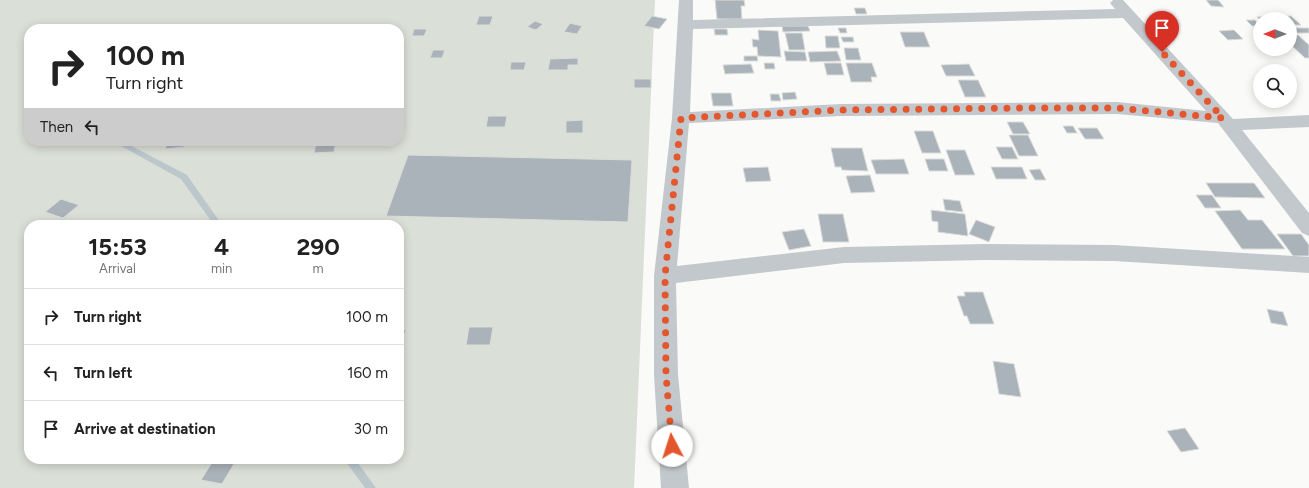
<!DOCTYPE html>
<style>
body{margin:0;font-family:Figtree,sans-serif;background:#f2f2f2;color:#222;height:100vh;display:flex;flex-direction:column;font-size:15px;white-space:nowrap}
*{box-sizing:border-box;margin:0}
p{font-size:13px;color:#767676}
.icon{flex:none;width:22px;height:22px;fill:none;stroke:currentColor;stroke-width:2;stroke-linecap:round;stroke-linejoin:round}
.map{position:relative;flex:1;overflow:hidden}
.drawer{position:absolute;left:24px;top:220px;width:380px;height:244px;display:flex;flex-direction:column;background:#fff;border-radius:16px;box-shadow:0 2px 10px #0003}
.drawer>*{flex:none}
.banner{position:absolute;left:24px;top:24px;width:380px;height:122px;border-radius:16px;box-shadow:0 2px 10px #0003;background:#fff;color:#222;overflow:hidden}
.needle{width:26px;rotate:270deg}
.fabs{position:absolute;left:1253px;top:12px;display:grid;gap:8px}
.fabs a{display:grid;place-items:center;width:44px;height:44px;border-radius:50%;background:#fff;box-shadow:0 2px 10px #0003;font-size:20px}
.pin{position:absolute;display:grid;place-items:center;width:34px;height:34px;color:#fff;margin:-41px -17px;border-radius:50% 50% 50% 0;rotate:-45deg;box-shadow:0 0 4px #0007}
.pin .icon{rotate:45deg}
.me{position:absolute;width:44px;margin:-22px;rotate:355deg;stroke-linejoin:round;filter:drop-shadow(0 0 3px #0008)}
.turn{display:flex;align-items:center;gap:14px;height:84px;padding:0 16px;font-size:18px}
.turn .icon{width:52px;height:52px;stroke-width:2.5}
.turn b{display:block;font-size:28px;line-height:34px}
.then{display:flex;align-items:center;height:38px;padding:0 16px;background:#0003;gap:8px;font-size:15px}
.eta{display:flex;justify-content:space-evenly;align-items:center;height:68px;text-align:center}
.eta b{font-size:24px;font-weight:700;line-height:28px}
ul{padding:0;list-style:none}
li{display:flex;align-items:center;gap:12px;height:56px;padding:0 16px;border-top:1px solid #e0e0e0}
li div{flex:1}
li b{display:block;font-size:15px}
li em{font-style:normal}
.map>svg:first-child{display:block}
.green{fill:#dadfd7;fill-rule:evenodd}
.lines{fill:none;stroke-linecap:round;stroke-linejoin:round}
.stream{fill:#bbc7cb;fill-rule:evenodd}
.building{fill:#aab3b9;stroke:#dcdcda}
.minor{fill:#c3c8cc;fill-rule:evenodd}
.route{stroke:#e4572e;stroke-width:7;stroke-dasharray:0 12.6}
</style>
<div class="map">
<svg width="1309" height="488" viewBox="0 0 1309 488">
<rect width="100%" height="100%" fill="#fafaf8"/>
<path class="green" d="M0 0H655L634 488H0ZM29 29H399V141H29ZM29 225H399V459H29Z"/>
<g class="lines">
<g class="stream">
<path d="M112 141H122L187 175 222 225H214L181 179Z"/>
<path d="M344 459H355L376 488H365Z"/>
</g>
</g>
<g class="building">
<path d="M715 0H744L745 6H741L742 19H717Z"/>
<path d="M1206 0H1218L1224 7 1211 6Z"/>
<path d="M854 8H865L867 14H856Z"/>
<path d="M479 16H493L490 25H476Z"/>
<path d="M652 16 667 19 659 29 644 26Z"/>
<path d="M1291 16 1301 25H1290V19L1260 20 1257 17Z"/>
<path d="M1246 20H1255L1260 26H1252Z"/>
<path d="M535 21 543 24 536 30 527 27Z"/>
<path d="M570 23 582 26 577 34 564 32Z"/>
<path d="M113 26 134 27 132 29H109Z"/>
<path d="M342 26 356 27 355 29H339Z"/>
<path d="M782 26H808L810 31 783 32Z"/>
<path d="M838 28H846L847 33H840Z"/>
<path d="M1290 28H1309V33H1295Z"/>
<path d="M414 29H427L424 36H412Z"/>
<path d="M714 29H727L728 35H715Z"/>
<path d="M758 30 778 31 781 57 758 56 757 47H753L752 39 759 40Z"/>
<path d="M1234 30 1243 39 1228 40 1219 31Z"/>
<path d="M900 32H924L930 47H905Z"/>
<path d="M785 33H802L805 50H789Z"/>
<path d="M1290 35H1298L1309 45V58H1305L1290 44Z"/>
<path d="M825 36H838L840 48H826Z"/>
<path d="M841 37H853L854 42H843Z"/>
<path d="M844 48H858L861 60H846Z"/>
<path d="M433 50H445L442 58H430Z"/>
<path d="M784 51 805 52 807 61H786Z"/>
<path d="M837 51 841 61 810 62 808 52Z"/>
<path d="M744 56H757L758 61H744Z"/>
<path d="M578 58V65H568V70H548L550 59Z"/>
<path d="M511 62H526L524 70H510Z"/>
<path d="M764 63H774L775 69H765Z"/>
<path d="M824 63H841L844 75H827Z"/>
<path d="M846 63H872L877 77H871L872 82H851Z"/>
<path d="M751 64 754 73 725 74 723 65Z"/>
<path d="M969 64 975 76H946L941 65Z"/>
<rect x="634" y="79" width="17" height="9"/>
<path d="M958 80H978L986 97H965Z"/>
<path d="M795 92 797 99 783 100 782 93Z"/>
<path d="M711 93H731L733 106H713Z"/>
<path d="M770 94H779L781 101H771Z"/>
<path d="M488 116H507L505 127H486Z"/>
<path d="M583 120V133H566V121Z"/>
<path d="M1007 122H1023L1030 134H1013Z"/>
<path d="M1063 126H1073L1077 133H1067Z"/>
<path d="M1078 128H1097L1104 139H1085Z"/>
<path d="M914 131H933L941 153H922Z"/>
<path d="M1009 135H1028L1038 156H1019Z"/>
<path d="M168 141H187L184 147 165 149Z"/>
<path d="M336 142 334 152 314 153 316 143Z"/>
<path d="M996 147H1012L1018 159H1002Z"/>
<path d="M831 148H862L868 171 842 170 841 167H835Z"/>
<path d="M946 150H965L975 175H955Z"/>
<path d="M408 155 632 160 628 222 386 216Z"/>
<path d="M904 159 909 174H876L871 160Z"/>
<path d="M925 159H944L948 171H929Z"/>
<path d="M768 167 771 181 746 182 743 168Z"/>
<path d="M991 167H1022L1027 179H996Z"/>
<path d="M1040 169 1046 180H1035L1029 170Z"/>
<path d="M870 175 875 192 851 193 846 176Z"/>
<path d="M1206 183H1254L1265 198 1215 197Z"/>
<path d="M1196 195H1212L1221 208H1205Z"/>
<path d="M61 199 79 205 63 218 45 212Z"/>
<path d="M943 199 960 201 963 212 945 210Z"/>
<path d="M931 210 965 214 968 236 938 232V222L932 221Z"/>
<path d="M1240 210 1248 220H1262L1285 249H1242L1215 211Z"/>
<path d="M818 214H843L849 242H823Z"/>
<path d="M976 220 995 227 989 242 969 234Z"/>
<path d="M804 229 811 246 789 250 782 232Z"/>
<path d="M1277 234H1301L1309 245V256H1293Z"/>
<path d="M964 292H983L994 324H970L967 316H964L957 296H965Z"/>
<path d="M1267 309 1283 312 1288 326 1271 323Z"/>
<path d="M469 327H493L490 345H466Z"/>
<path d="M399 329 406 330 399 346Z"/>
<path d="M993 361 1014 364 1021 397 999 394Z"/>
<path d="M1185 428 1199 449 1181 452 1167 431Z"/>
<path d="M214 459H237L222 484 201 480Z"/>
</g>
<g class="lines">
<path class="minor" d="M679 0H693V20L1115 9 1110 3 1113 0H1123L1233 119 1309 115V127L1242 130 1309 213V236L1302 233 1218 123 1117 114 841 116 689 123 677 266 844 247 985 244 1114 245 1309 257V273L1114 261 985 260 844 263 676 283 678 375 689 488H661L654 375V276L672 118ZM1123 18 1206 111 1117 102 841 104 690 112 693 29Z"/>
</g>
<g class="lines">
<path class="route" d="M672 446 666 375 665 276 681 118 841 110 1024 108H1117L1223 118 1162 52"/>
</g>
</svg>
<div class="fabs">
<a><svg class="needle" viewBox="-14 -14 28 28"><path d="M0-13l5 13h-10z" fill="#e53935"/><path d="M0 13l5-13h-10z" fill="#767676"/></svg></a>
<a><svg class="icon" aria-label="search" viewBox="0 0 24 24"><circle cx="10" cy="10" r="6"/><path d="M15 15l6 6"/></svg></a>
</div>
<div class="pin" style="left:1162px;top:52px;background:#d93025"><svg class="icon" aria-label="arrive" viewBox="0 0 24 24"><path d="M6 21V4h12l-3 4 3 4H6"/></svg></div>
<svg class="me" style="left:672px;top:446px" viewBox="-20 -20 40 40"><circle r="19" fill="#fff"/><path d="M0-13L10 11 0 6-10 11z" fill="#e4572e"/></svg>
<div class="banner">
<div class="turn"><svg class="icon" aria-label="right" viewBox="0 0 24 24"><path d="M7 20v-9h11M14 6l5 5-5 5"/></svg><div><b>100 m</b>Turn right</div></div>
<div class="then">Then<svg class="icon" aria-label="left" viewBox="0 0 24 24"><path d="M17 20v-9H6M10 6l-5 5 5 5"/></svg></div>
</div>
<section class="drawer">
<div class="eta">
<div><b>15:53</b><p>Arrival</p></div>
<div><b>4</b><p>min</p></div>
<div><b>290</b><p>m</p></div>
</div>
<ul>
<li><svg class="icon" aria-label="right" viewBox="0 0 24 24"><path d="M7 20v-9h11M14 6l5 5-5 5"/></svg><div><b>Turn right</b></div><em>100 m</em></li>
<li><svg class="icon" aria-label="left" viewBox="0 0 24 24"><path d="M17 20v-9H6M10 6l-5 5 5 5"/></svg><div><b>Turn left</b></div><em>160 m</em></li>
<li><svg class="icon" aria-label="arrive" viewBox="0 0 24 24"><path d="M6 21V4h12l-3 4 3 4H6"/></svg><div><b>Arrive at destination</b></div><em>30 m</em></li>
</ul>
</section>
</div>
